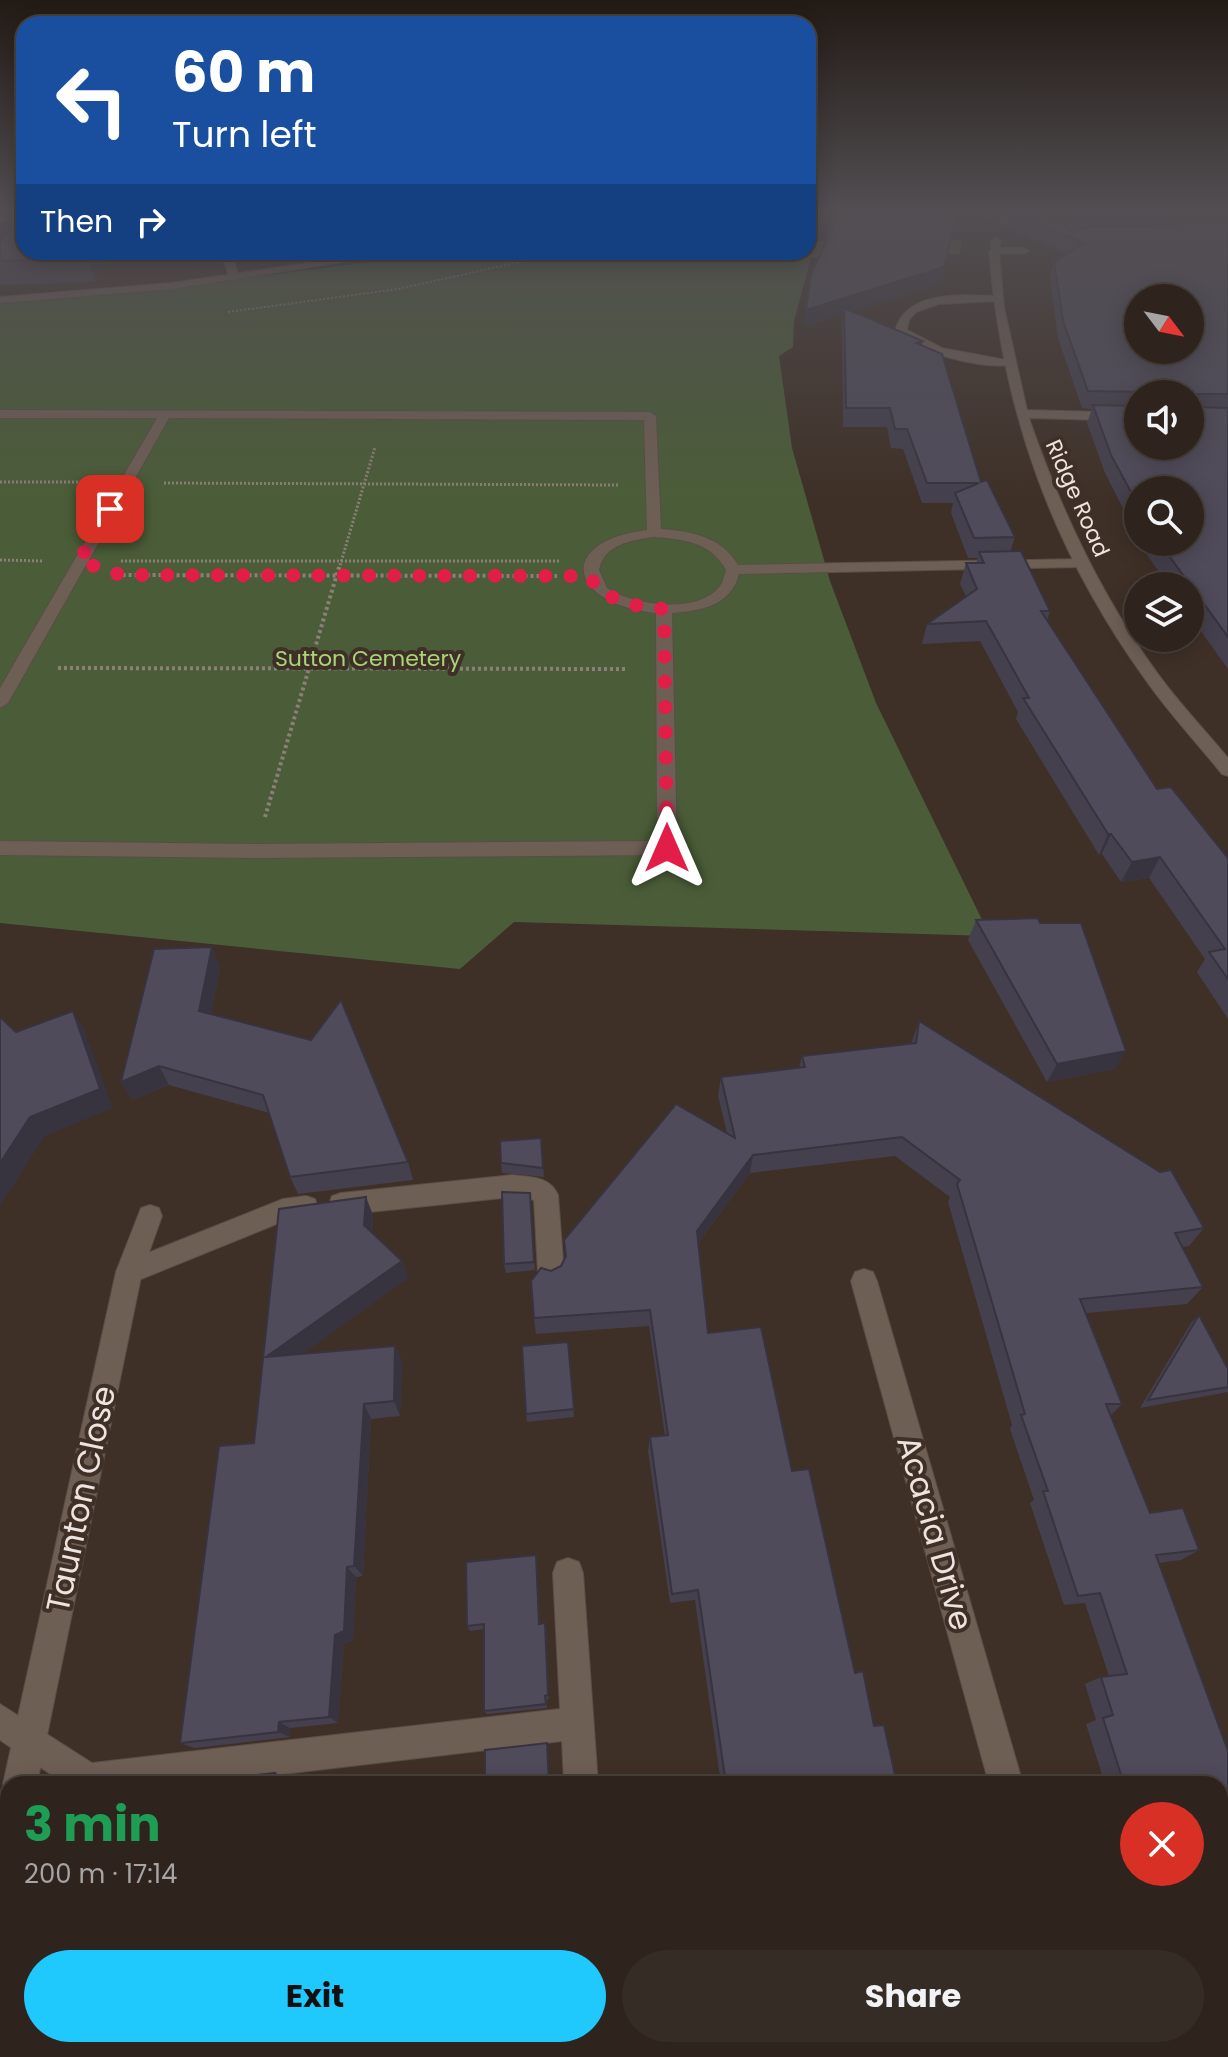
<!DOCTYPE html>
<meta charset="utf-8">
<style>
body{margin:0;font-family:Poppins,sans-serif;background:#362c26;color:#f1f3f6;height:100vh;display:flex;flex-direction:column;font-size:30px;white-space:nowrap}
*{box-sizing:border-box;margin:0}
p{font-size:26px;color:#a7a4a4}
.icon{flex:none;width:44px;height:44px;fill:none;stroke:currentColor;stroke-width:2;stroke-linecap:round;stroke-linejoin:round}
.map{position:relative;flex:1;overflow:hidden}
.sheet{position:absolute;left:0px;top:1776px;width:1228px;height:282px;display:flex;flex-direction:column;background:#2e241d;border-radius:24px 24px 0 0;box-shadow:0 4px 20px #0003,0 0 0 2px #49413b}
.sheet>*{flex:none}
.hud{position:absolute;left:16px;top:16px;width:800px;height:244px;border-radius:24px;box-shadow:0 4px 20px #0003,0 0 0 2px #49413b;background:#1a4fa0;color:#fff;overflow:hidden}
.needle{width:52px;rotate:122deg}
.fabs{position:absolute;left:1124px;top:284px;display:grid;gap:16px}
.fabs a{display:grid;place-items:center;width:80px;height:80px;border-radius:50%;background:#2e241d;box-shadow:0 4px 20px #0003,0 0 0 2px #49413b;font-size:40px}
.pin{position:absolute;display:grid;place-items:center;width:68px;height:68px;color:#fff;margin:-34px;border-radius:16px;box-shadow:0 4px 12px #0006}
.me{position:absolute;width:88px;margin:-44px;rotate:0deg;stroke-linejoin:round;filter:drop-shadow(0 0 6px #0008)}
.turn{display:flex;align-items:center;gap:28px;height:168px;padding:0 24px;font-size:36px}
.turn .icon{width:104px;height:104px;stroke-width:2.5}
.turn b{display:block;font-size:56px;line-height:68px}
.then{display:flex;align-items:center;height:76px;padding:0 24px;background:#0003;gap:16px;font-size:30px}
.round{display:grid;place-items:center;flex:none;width:84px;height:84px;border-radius:42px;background:#362c26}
.headline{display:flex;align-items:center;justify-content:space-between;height:136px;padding:0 24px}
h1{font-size:48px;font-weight:700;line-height:60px;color:#1e9e55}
.cta{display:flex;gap:16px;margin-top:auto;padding:16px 24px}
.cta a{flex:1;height:92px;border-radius:48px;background:#20c9fd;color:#111;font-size:32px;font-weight:700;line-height:92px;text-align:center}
.cta a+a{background:#362c26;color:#f1f3f6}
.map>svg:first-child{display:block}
.green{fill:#4b5d38}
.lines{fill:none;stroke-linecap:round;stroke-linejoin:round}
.service-casing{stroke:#594d46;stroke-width:2}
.minor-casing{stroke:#594d46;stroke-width:2}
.path-far2{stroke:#8b7f78;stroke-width:2;stroke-dasharray:2 2;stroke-linecap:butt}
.path-far1{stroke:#8b7f78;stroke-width:3;stroke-dasharray:2 2;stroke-linecap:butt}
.path{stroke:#8b7f78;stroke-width:4;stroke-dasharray:3 3;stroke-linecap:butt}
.service{fill:#6e5f55;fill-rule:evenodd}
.minor{fill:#6e5f55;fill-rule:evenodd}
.wall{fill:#44404d;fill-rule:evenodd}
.shaded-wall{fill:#37343f}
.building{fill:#4f4b5a;stroke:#37343f;stroke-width:2;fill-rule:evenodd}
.route{stroke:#e11d48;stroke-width:14;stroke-dasharray:0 25.2}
.labels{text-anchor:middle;stroke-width:8;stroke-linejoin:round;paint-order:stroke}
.far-street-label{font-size:22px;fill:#eee4df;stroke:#3e3027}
.far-park-label{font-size:22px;fill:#a9d478;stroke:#3e3027}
.near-street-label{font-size:32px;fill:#eee4df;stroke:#3e3027}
</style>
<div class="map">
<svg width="1228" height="2057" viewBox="0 0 1228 2057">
<rect width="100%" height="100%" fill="#3e3027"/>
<path class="green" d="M808 212H829L820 225 816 241 961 240 960 254 811 258 794 321 793 347 779 356 792 448 830 581 876 703 990 936 514 922 460 969 0 923V303L120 294 393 259 423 252H808Z"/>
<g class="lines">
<defs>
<g id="service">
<path d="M1011 212 1014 217 1005 224H999V220Z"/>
<path d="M24 215V221L0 222V216Z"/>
<path d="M996 237 1001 240 999 248H1024L1029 251 1024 254 991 253V240Z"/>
<path d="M245 252H267L234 260 239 278 230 280 223 258Z"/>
<path d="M996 296 1001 299 1000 301 939 304 916 312 909 320 907 330 942 348 1012 361V365C980 369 919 354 895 331 906 289 962 295 996 296Z"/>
<path d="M0 410 650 412 656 416 661 529C691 531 722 537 738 565L1082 559 1089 563 1082 567 739 574C731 606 700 611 672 613L677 848 667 855 255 858 0 855V841L255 844 657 841 656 613C570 605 553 542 647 530L644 420 169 418 8 703 0 708V688L157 418H0ZM654 537C683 539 711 542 726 570 724 576 723 583 719 587 697 615 632 605 607 588L599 570C604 544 632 540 654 537Z"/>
<path d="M512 1175C530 1177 550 1176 558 1195L564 1273 560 1281 551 1285 542 1281 538 1273 534 1200 512 1197 341 1215 332 1212 329 1204 332 1196 341 1193Z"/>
<path d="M306 1196 315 1199 318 1207 315 1215 284 1221 129 1284 120 1280 116 1272 120 1264 283 1199Z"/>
<path d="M568 1558 579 1562 583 1573 598 1784H564L562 1741 198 1784H65L0 1740V1704L92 1763 560 1709 553 1573 557 1562Z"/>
</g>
<g id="minor">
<path d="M994 248 999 251 1004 307 1027 410 1138 413V421L1029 418C1060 508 1101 596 1158 674 1179 703 1205 730 1228 758V776L1222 774C1196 742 1168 712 1145 679 1051 548 1002 410 989 251Z"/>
<path d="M383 252H408L171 289 0 303V297L171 283Z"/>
<path d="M150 1205 159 1208 162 1216 142 1272 37 1784H8V1796L3 1784 116 1272 141 1208Z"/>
<path d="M864 1269 873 1272 877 1281 1023 1784H989L851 1281 855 1272Z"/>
<path d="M8 1829V1900L0 1904V1832Z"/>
<path d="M1062 2050H1100L1102 2057H1064Z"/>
</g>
</defs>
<use href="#service" class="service-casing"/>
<use href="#minor" class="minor-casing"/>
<path class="path-far2" d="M228 312 398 289 565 252"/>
<g class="path-far1">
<path d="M0 482H86"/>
<path d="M164 483 618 485"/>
<path d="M0 560 43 561"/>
<path d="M121 561H559"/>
<path d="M339 569 375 447"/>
</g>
<g class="path">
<path d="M111 572 121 575 557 576"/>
<path d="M58 668 628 669"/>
<path d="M265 817 339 567"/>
</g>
<use href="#service" class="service"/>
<use href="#minor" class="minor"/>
</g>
<g class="wall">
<path d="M0 212H24L112 252 95 282 0 285V243L23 212 0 213Z"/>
<path d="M830 212H958L941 283 853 311 923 341 922 346 981 482 1015 537 1010 552 1050 611 1047 620 1157 789 1228 858V1019L1197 972 1205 959 1149 878 1121 882 1102 854 1099 855 1016 719 1018 712 980 641 922 644 927 624 966 596 960 584 966 563H976L978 558H968L951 513 953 503H922L903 449 891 448 887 427H843L842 326 843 314 804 327 834 222 830 216Z"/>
<path d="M973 212H1001L996 222Z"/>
<path d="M1010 212H1228V669L1190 616V586H1169L1147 555 1140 542H1190L1138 490V538L1105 473 1087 423 1092 409 1082 408 1058 338 1050 278 1054 262 1067 254 1006 227ZM1065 227 1081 229 1073 231 1066 228ZM1138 394H1190L1138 446Z"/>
<path d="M976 920 1040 923 1115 1069 1047 1082 968 940Z"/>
<path d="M220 967 211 1014 408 1162 413 1180 298 1194 290 1177 269 1113 169 1085 132 1100 121 1082Z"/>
<path d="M919 1021 1204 1228 1189 1246 1182 1247 1203 1287 1187 1304 1086 1313 1122 1404 1111 1415 1150 1513 1199 1550 1181 1560 1159 1563 1228 1751V2057H1221L1218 2050H1220V1784H1105L1086 1724 1096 1720 1085 1684 1101 1677 1109 1676 1085 1603 1064 1605 1030 1503 1034 1500 1010 1429 1012 1425 948 1202 950 1197 895 1156 750 1173 698 1243 708 1333 792 1471 855 1673 897 1784H721L695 1600 670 1603 648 1451 650 1437 665 1436 649 1326 536 1334 534 1318 551 1271 561 1266 727 1133 718 1096 721 1077 799 1068 802 1056 911 1044Z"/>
<path d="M541 1138 544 1177 502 1173 501 1163Z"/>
<path d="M531 1203 535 1270 506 1273 504 1264Z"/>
<path d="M373 1215 372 1232 402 1261 408 1278 302 1354 395 1346 402 1361 400 1416 371 1419 363 1576 356 1577 353 1640 344 1644 338 1723 290 1728V1737L195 1748 180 1743 254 1443Z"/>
<path d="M1199 1315 1228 1369V1392L1140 1408 1191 1323Z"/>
<path d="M568 1342 574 1417 527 1422 526 1414Z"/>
<path d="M536 1555 540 1624 545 1623 546 1628 549 1699H547V1708L487 1714 484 1711V1629L470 1631 467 1626Z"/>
<path d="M800 2050H942L944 2057H802Z"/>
</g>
<g class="shaded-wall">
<path d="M958 212 941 283 844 314V308L843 314 804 327 806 310Z"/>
<path d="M91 252H112L95 282 88 258Z"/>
<path d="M1108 834H1111L1102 854 1099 855Z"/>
<path d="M1160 857 1149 878 1121 882 1132 862Z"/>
<path d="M212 947 220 967 208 1030 199 1011Z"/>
<path d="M73 1011 85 1031 113 1108 45 1136 0 1206V1163Z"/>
<path d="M1126 1051 1115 1069 1047 1082 1057 1064Z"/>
<path d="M159 1066 169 1085 132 1100 121 1082Z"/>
<path d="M753 1155 750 1173 694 1248 697 1231Z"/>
<path d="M366 1197 373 1215 371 1242 364 1225Z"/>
<path d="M402 1261 408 1278 276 1373 266 1357Z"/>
<path d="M395 1346 402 1361 400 1416 394 1401Z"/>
<path d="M364 1404 371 1419 363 1576 354 1566Z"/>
<path d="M536 1555 537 1560 540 1628 539 1624Z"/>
<path d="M347 1567 356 1577 353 1640 344 1644 338 1723 329 1717 335 1635Z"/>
<path d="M545 1623 546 1628 549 1699 548 1695Z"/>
<path d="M279 1722 290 1728V1737L278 1732Z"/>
<path d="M547 1743 548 1746 550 1784H549Z"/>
<path d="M275 1773 287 1777 286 1784H274Z"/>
<path d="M310 2050H321V2054L314 2057H309Z"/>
</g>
<g class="building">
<path d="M23 212H24V252H91L88 258 0 261V243Z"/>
<path d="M839 212H957L944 267 806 310 811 274Z"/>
<path d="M1011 212H1025L1065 224 1066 228 1073 231 1087 227H1148L1228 220V394H1197L1194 397 1195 407 1228 408V637L1159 542H1190V490H1138V505L1111 455 1093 405 1138 406V446H1190V394H1146L1144 392 1088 391 1063 321 1054 262 1084 243ZM1138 298H1190V350H1138Z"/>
<path d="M1074 212H1167L1098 215Z"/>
<path d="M844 308 923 341 916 343 942 354 981 482 987 480 1015 537 974 538 955 493 979 483H927L907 429H895L890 408H846Z"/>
<path d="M1021 551 1050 611H1041L1157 789 1171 787 1228 858V979L1209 952 1225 949 1160 857 1132 862 1111 834H1108L1023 698H1029L986 621 927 624 977 589 966 563H984L979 552Z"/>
<path d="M1038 918 1040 923H1081L1126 1051 1057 1064 976 920Z"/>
<path d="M212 947 199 1011 311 1040 341 1000 408 1162 290 1177 263 1095 159 1066 121 1082 154 949Z"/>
<path d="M73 1011 100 1089 30 1117 0 1163V1017L16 1032Z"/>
<path d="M919 1021 1160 1172 1171 1170 1204 1228 1175 1233 1203 1287 1080 1299 1122 1404H1106L1150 1513 1183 1508 1199 1550 1156 1555 1228 1751V2012L1220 1988V1784H1124L1103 1718 1113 1715 1101 1677 1127 1674 1100 1593 1078 1596 1043 1491H1048L1021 1415 1025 1414 957 1184 960 1180 902 1137 753 1155 697 1231 708 1333 761 1327 792 1471 809 1469 855 1673 863 1671 874 1726 884 1725 897 1784H726L698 1590 672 1594 650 1437 668 1435 650 1310 534 1318 531 1281 541 1268 551 1271 561 1266 566 1256 564 1240 676 1104 735 1138 721 1077 805 1067 802 1056 916 1043Z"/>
<path d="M541 1138 543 1168 501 1163 500 1141Z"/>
<path d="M502 1192 530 1193 534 1262 504 1264Z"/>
<path d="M366 1197 364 1225 402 1261 266 1357 395 1346 394 1401 364 1404 354 1566 347 1567 344 1631 335 1635 329 1717 279 1722 278 1732 180 1743 219 1446 254 1443 279 1209Z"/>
<path d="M1199 1315 1228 1369V1387L1148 1400Z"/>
<path d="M568 1342 574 1409 526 1414 522 1346Z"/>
<path d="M536 1555 539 1624 545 1623 548 1695 545 1696 546 1704 484 1711V1624L467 1626 466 1562Z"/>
<path d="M547 1743 549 1784H485V1750Z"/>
<path d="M275 1773 274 1784H176Z"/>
<path d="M116 2050H310L309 2057H115Z"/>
<path d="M807 2050H942L944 2057H808Z"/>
</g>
<linearGradient id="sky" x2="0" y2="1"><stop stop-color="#221a15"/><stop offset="0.42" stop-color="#524e52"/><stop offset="1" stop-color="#524e52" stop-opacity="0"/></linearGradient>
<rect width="1228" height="500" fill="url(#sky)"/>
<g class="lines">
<path class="route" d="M110 509 79 561 121 575 589 576C607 603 635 606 664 609L667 848"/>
</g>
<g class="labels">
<g class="far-street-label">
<text transform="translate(1078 498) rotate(66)" y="8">Ridge Road</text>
</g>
<g class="far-park-label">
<text x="368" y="666">Sutton Cemetery</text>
</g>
<g class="near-street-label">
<text transform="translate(81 1499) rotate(-78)" y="11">Taunton Close</text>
<text transform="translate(935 1533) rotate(74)" y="11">Acacia Drive</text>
</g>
</g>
</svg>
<div class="fabs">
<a><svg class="needle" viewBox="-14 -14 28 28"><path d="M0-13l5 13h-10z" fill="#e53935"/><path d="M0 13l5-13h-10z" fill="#a7a4a4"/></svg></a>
<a><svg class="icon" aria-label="sound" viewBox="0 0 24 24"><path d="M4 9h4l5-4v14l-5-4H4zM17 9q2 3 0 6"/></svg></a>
<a><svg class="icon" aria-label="search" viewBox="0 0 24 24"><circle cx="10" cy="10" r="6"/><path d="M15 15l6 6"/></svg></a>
<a><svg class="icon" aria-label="layers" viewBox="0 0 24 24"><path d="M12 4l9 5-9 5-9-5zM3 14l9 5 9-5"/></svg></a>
</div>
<div class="pin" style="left:110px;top:509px;background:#d93025"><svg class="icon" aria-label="arrive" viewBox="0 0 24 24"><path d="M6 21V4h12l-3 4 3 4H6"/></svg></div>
<svg class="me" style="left:667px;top:848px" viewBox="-20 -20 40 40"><path d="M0-17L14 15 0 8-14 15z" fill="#e11d48" stroke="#fff" stroke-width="4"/></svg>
<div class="hud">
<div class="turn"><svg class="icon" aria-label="left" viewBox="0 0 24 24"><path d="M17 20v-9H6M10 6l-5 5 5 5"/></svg><div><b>60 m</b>Turn left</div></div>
<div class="then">Then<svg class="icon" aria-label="right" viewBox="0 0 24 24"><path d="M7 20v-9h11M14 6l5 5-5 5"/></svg></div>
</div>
<section class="sheet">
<div class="headline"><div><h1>3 min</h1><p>200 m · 17:14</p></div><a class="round" style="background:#d93025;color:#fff"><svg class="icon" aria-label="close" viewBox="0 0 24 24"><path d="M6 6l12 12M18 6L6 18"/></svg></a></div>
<div class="cta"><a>Exit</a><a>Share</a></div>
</section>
</div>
